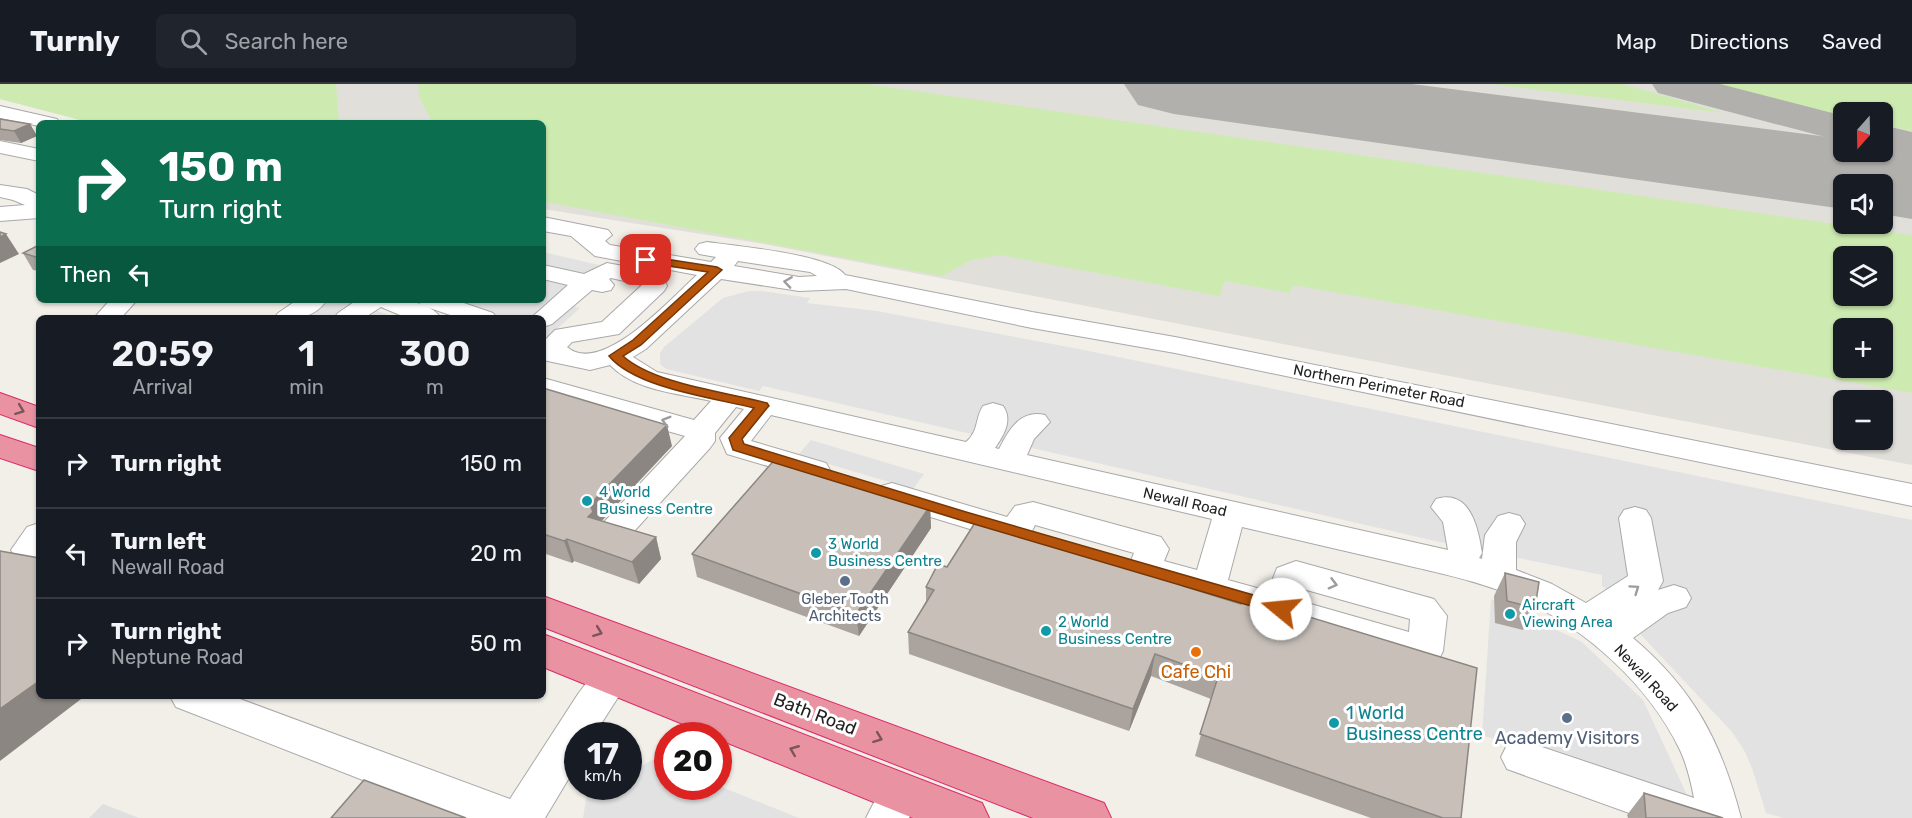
<!DOCTYPE html>
<meta charset="utf-8">
<style>
body{margin:0;font-family:Rubik,sans-serif;background:#20242c;color:#f1f3f6;height:100vh;display:flex;flex-direction:column;font-size:22px;white-space:nowrap}
*{box-sizing:border-box;margin:0}
p{font-size:20px;color:#9ea1a6}
.icon{flex:none;width:33px;height:33px;fill:none;stroke:currentColor;stroke-width:2;stroke-linecap:round;stroke-linejoin:round}
.map{position:relative;flex:1;overflow:hidden}
.drawer{position:absolute;left:36px;top:231px;width:510px;height:384px;display:flex;flex-direction:column;background:#171b24;border-radius:9px;box-shadow:0 2px 4px #0004}
.drawer>*{flex:none}
.top-card{position:absolute;left:36px;top:36px;width:510px;height:183px;border-radius:9px;box-shadow:0 2px 4px #0004;background:#0b6e4f;color:#fff;overflow:hidden}
.needle{width:39px;rotate:200deg}
.buttons{position:absolute;left:1833px;top:18px;display:grid;gap:12px}
.buttons a{display:grid;place-items:center;width:60px;height:60px;border-radius:9px;background:#171b24;box-shadow:0 2px 4px #0004;font-size:30px}
.speed{position:absolute;left:564px;top:638px;display:flex;gap:12px;font-size:30px;font-weight:700;text-align:center}
.speed>*{display:grid;place-content:center;width:78px;height:78px;border-radius:50%;background:#171b24;box-shadow:0 2px 4px #0004;line-height:1}
.speed small{font-size:15px;font-weight:400}
.speed .limit{border:9px solid #d22;background:#fff;color:#111}
.pin{position:absolute;display:grid;place-items:center;width:51px;height:51px;color:#fff;margin:-26px;border-radius:12px;box-shadow:0 3px 9px #0006}
.me{position:absolute;width:66px;margin:-33px;rotate:287deg;stroke-linejoin:round;filter:drop-shadow(0 0 4px #0008)}
.turn{display:flex;align-items:center;gap:21px;height:126px;padding:0 24px;font-size:27px}
.turn .icon{width:78px;height:78px;stroke-width:2.5}
.turn b{display:block;font-size:42px;line-height:51px}
.then{display:flex;align-items:center;height:57px;padding:0 24px;background:#0003;gap:12px;font-size:22px}
.eta{display:flex;justify-content:space-evenly;align-items:center;height:102px;text-align:center}
.eta b{font-size:36px;font-weight:600;line-height:42px}
ul{padding:0;list-style:none}
li{display:flex;align-items:center;gap:18px;height:90px;padding:0 24px;border-top:2px solid #363941}
li div{flex:1}
li b{display:block;font-size:22px}
li em{font-style:normal}
header{display:flex;align-items:center;gap:36px;box-sizing:border-box;height:84px;padding:0 30px;background:#171b24;border-bottom:2px solid #363941}
header strong{font-size:28px}
nav{display:flex;gap:33px;margin-inline-start:auto;font-size:21px}
.search{width:420px;height:54px;background:#20242c;display:flex;align-items:center;gap:15px;box-sizing:border-box;padding:0 21px;border-radius:9px;color:#9ea1a6;font-size:22px}
.map>svg:first-child{display:block}
.residential{fill:#e0dfdf}
.airport{fill:#e1dfda;fill-rule:evenodd}
.grass{fill:#cdebb0;fill-rule:evenodd}
.parking{fill:#e2e2e2}
.lines{fill:none;stroke-linecap:round;stroke-linejoin:round}
.taxiway{fill:#b1b0ac;fill-rule:evenodd}
.runway{fill:#b1b0ac;fill-rule:evenodd}
.minor-casing{stroke:#a9a9a9;stroke-width:2}
.highway-casing{stroke:#dc2a67;stroke-width:2}
.minor{fill:#fff;fill-rule:evenodd}
.highway{fill:#e892a2;fill-rule:evenodd}
.wall{fill:#aba49e}
.shaded-wall{fill:#8b8681}
.building{fill:#c7bfb8;stroke:#8b8681;stroke-width:1.5}
.oneway{stroke:#9c9c9c}
.oneway2{stroke:#7b545c}
.route{fill:#b45309;stroke:#753606;stroke-width:1.5}
.culture-dot{fill:#0f9aa8;stroke:#fff;stroke-width:2}
.service-dot{fill:#5c6f8a;stroke:#fff;stroke-width:2}
.food-dot{fill:#e8710a;stroke:#fff;stroke-width:2}
.labels{text-anchor:middle;stroke-width:6;stroke-linejoin:round;paint-order:stroke}
.street-label{font-size:15px;fill:#222;stroke:#fff}
.culture-label{font-size:15px;fill:#0d838f;stroke:#fff;text-anchor:start}
.service-label{font-size:15px;fill:#4e5e75;stroke:#fff}
.near-food-label{font-size:18px;fill:#c56008;stroke:#fff}
.near-culture-label{font-size:18px;fill:#0d838f;stroke:#fff;text-anchor:start}
.near-street-label{font-size:18px;fill:#222;stroke:#fff}
.near-service-label{font-size:18px;fill:#4e5e75;stroke:#fff}
</style>
<header>
<strong>Turnly</strong>
<div class="search"><svg class="icon" aria-label="search" viewBox="0 0 24 24"><circle cx="10" cy="10" r="6"/><path d="M15 15l6 6"/></svg>Search here</div>
<nav><a>Map</a><a>Directions</a><a>Saved</a></nav>
</header>
<div class="map">
<svg width="1912" height="734" viewBox="0 0 1912 734">
<rect width="100%" height="100%" fill="#f2efe9"/>
<path class="residential" d="M103 720 139 734H89Z"/>
<path class="airport" d="M0 0H1912V381L764 160 543 125V39H92L0 15ZM1844 28H1882V68H1844ZM1844 100H1882V140H1844ZM1844 172H1882V212H1844ZM1844 244H1882V284H1844ZM1844 316H1882V356H1844Z"/>
<g class="grass">
<path d="M0 0H336L339 39H92L0 15Z"/>
<path d="M418 0H867L1912 151V309L1293 201 1290 209 1224 197 1220 212 1000 171 969 177 942 192 545 118 543 117V39H433L420 15ZM1844 172H1882V212H1844ZM1844 244H1882V284H1844Z"/>
<path d="M1490 0H1623L1724 29Z"/>
<path d="M1711 0H1912V47L1883 41 1882 28H1844L1843 33Z"/>
</g>
<g class="parking">
<path d="M543 168 599 181 556 218 580 224 548 253 543 251V234H472L421 216H543Z"/>
<path d="M749 207H762L810 214 807 219 877 227 1079 265 1912 436V734H1783L1766 729 1752 684 1744 666 1732 648 1629 538 1636 528 1602 502V491L1444 459 763 302 759 307 666 285 660 280V269L664 263 718 218 723 214Z"/>
<path d="M328 216H351L395 234H301Z"/>
<path d="M811 356 924 390 913 405 798 371Z"/>
<path d="M1491 515 1582 558 1643 616 1693 724 1482 651Z"/>
<path d="M654 675 667 681 668 702H719L799 734H583L587 711 604 702H628L629 689Z"/>
</g>
<g class="lines">
<g class="taxiway">
<path d="M1652 0H1720L1844 32V58L1658 9Z"/>
<path d="M1882 41 1912 48V76L1881 68Z"/>
</g>
<path class="runway" d="M1124 0H1412L1844 55V68H1882V60L1912 63V135L1882 130V100H1844V125L1174 30 1138 21Z"/>
<defs>
<g id="minor">
<path d="M0 22 57 35 60 39H39V42L0 34Z"/>
<path d="M0 57 39 65V77L0 69Z"/>
<path d="M0 101 27 105 39 111V134L0 137V123L25 121 13 116 0 113Z"/>
<path d="M543 133 608 146 612 151 605 157 610 161 711 178 716 173 699 170 695 165 699 160 707 158C735 162 830 170 845 191L1032 228 1175 253 1912 400V422L1175 269 1032 244 846 205 799 207 721 195 646 265 633 273 657 288 966 358C979 347 975 334 983 322L993 319 1003 322C1013 336 1004 351 995 364L999 365C1009 345 1021 325 1045 331L1050 338 1034 355 1027 371 1448 466 1443 438 1431 423 1436 415C1470 405 1478 443 1482 469L1479 474 1482 475 1485 451 1498 432 1509 429 1520 432 1525 440 1516 458V486L1552 500 1586 519 1628 492 1619 434 1624 426 1635 423 1646 426 1651 434 1663 497 1658 506 1674 501 1686 505 1691 514 1686 523 1668 529 1633 554C1694 606 1721 657 1741 734H1643L1507 685 1501 673 1507 661 1521 656 1694 714C1691 698 1687 681 1680 666 1649 601 1584 542 1518 514 1480 497 1438 489 1397 479 1345 467 1294 455 1242 443L1228 496 1268 507 1277 484 1296 477 1434 515 1447 532 1443 567 1438 577 1425 582 1133 493 1128 484 1134 469 1035 441 1028 455 1016 459 881 418 876 410 881 402 892 399 1007 433 1015 422 1033 418 1161 453 1169 465 1164 477 1197 486 1212 435 771 331 751 357 826 379 830 386 826 393 815 396 727 370 720 354 744 325 736 323 715 349V357L710 364 628 454 616 458 604 454 600 446 604 438 685 352 543 312V294L694 336 711 317C678 309 635 307 610 281L590 286 543 276V258L555 246 602 238 642 201 611 194 609 195 614 201 611 206 602 208 592 206 552 240 543 243V234H531L568 201 543 195V181L584 190 607 179 661 189 667 202 664 207 619 250 572 258 567 263C602 293 672 213 697 191L595 172 571 152 543 147ZM738 177 810 188 817 192 799 193 734 182ZM1303 505 1410 535 1409 548 1300 517Z"/>
<path d="M110 216H137L121 234H94Z"/>
<path d="M297 216H327C313 236 296 234 274 234L278 229Z"/>
<path d="M357 216C381 216 425 211 441 234H407L381 223 364 234H334L338 229Z"/>
<path d="M417 216H455L493 229 497 234H459L421 221Z"/>
<path d="M39 439V483L16 475 11 466 27 443Z"/>
<path d="M612 578 625 582 631 593 594 651H578V679L545 734H460L176 623 170 612H232L510 715 578 610 599 582Z"/>
<path d="M901 690 916 695 922 708 909 734H866L886 695Z"/>
</g>
<g id="highway">
<path d="M0 309 39 323V344L0 330Z"/>
<path d="M0 351 39 364V387L0 374Z"/>
<path d="M543 512 1104 719 1111 734H1033L543 543Z"/>
<path d="M543 550 982 719 989 734H913L718 655V651H710L543 583Z"/>
</g>
</defs>
<use href="#minor" class="minor-casing"/>
<use href="#highway" class="highway-casing"/>
<use href="#minor" class="minor"/>
<use href="#highway" class="highway"/>
</g>
<g class="wall">
<path d="M0 35 30 40 37 52 21 59 0 56Z"/>
<path d="M39 161V187L33 186 23 169Z"/>
<path d="M543 304 672 362 602 437 656 453 661 475 639 500 574 477 572 479 543 469Z"/>
<path d="M930 422 931 444 859 552 697 493 692 470Z"/>
<path d="M947 483 1184 502 1461 734H1371L1195 672 1211 615 1151 592 1129 647 909 570 908 548 926 517V503Z"/>
<path d="M1505 489 1535 524 1523 546 1495 539 1494 512Z"/>
<path d="M1644 709 1723 734H1628L1627 731Z"/>
</g>
<g class="shaded-wall">
<path d="M30 40 37 52 21 59 14 47Z"/>
<path d="M6 150 19 170 0 179V153Z"/>
<path d="M667 341 672 362 602 436 598 445 591 423 596 414Z"/>
<path d="M930 422 931 444 859 552 856 530Z"/>
<path d="M593 428 600 450 588 433Z"/>
<path d="M656 453 661 475 639 500 632 478Z"/>
<path d="M567 455 574 477 572 479 564 457Z"/>
<path d="M1155 570 1151 592 1129 647 1133 625Z"/>
<path d="M39 597V612H85L0 677V625Z"/>
</g>
<g class="building">
<path d="M0 35 30 40 14 47 0 45Z"/>
<path d="M0 148 6 150 0 153Z"/>
<path d="M39 161V174L23 169Z"/>
<path d="M543 304 667 341 596 414 591 423 593 428 588 433 656 453 632 478 567 455 564 457 543 450Z"/>
<path d="M777 373 930 422 856 530 692 470Z"/>
<path d="M978 434 1186 495 1183 502 1241 520 1244 513 1477 584 1461 734H1443L1200 650 1218 593 1155 570 1133 625 908 548 934 506 926 503 938 480 947 483Z"/>
<path d="M0 467 39 474V597L0 625Z"/>
<path d="M1505 489 1539 498 1535 524 1507 517Z"/>
<path d="M364 696 466 734H331Z"/>
<path d="M1644 709 1660 714 1723 734H1646Z"/>
</g>
<defs><path id="oneway-chevron" d="M-2-3.5L2.5 0L-2 3.5" fill="none" stroke-width="1.6" stroke-linecap="round" stroke-linejoin="round" transform="scale(1.5)"/></defs>
<g class="oneway">
<use href="#oneway-chevron" transform="translate(788 198) rotate(-172)"/>
<use href="#oneway-chevron" transform="translate(666 337) rotate(-164)"/>
<use href="#oneway-chevron" transform="translate(1333 500) rotate(15)"/>
<use href="#oneway-chevron" transform="translate(1635 505) rotate(-35)"/>
</g>
<g class="oneway2">
<use href="#oneway-chevron" transform="translate(20 326) rotate(21)"/>
<use href="#oneway-chevron" transform="translate(598 548) rotate(21)"/>
<use href="#oneway-chevron" transform="translate(878 654) rotate(21)"/>
<use href="#oneway-chevron" transform="translate(794 666) rotate(-158)"/>
</g>
<path class="route" d="M646 172 717 183 722 186 641 261 623 272C654 300 726 308 767 319L769 322 767 324 742 355 744 360 966 428 1281 519 1287 520 1289 525 1287 529 1281 531 957 435 733 366 729 354 754 324C714 314 635 304 609 272L633 256 708 188 642 178 640 176Z"/>
<g class="culture-dot">
<circle cx="587" cy="417" r="6"/>
<circle cx="816" cy="469" r="6"/>
<circle cx="1510" cy="530" r="6"/>
<circle cx="1046" cy="547" r="6"/>
<circle cx="1334" cy="639" r="6"/>
</g>
<g class="service-dot">
<circle cx="845" cy="497" r="6"/>
<circle cx="1567" cy="634" r="6"/>
</g>
<circle class="food-dot" cx="1196" cy="568" r="6"/>
<g class="labels">
<g class="street-label">
<text transform="translate(1379 302) rotate(11)" y="5">Northern Perimeter Road</text>
<text transform="translate(1185 418) rotate(13)" y="5">Newall Road</text>
<text transform="translate(1646 594) rotate(47)" y="5">Newall Road</text>
</g>
<g class="culture-label">
<text x="599" y="413">4 World<tspan x="599" dy="17">Business Centre</tspan></text>
<text x="828" y="465">3 World<tspan x="828" dy="17">Business Centre</tspan></text>
<text x="1522" y="526">Aircraft<tspan x="1522" dy="17">Viewing Area</tspan></text>
<text x="1058" y="543">2 World<tspan x="1058" dy="17">Business Centre</tspan></text>
</g>
<g class="service-label">
<text x="845" y="520">Gleber Tooth<tspan x="845" dy="17">Architects</tspan></text>
</g>
<g class="near-food-label">
<text x="1196" y="594">Cafe Chi</text>
</g>
<g class="near-culture-label">
<text x="1346" y="635">1 World<tspan x="1346" dy="21">Business Centre</tspan></text>
</g>
<g class="near-street-label">
<text transform="translate(815 630) rotate(21)" y="6">Bath Road</text>
</g>
<g class="near-service-label">
<text x="1567" y="660">Academy Visitors</text>
</g>
</g>
</svg>
<div class="buttons">
<a><svg class="needle" viewBox="-14 -14 28 28"><path d="M0-13l5 13h-10z" fill="#e53935"/><path d="M0 13l5-13h-10z" fill="#9ea1a6"/></svg></a>
<a><svg class="icon" aria-label="sound" viewBox="0 0 24 24"><path d="M4 9h4l5-4v14l-5-4H4zM17 9q2 3 0 6"/></svg></a>
<a><svg class="icon" aria-label="layers" viewBox="0 0 24 24"><path d="M12 4l9 5-9 5-9-5zM3 14l9 5 9-5"/></svg></a>
<a>+</a>
<a>−</a>
</div>
<div class="speed"><div>17<small>km/h</small></div><div class="limit">20</div></div>
<div class="pin" style="left:646px;top:176px;background:#d93025"><svg class="icon" aria-label="arrive" viewBox="0 0 24 24"><path d="M6 21V4h12l-3 4 3 4H6"/></svg></div>
<svg class="me" style="left:1281px;top:525px" viewBox="-20 -20 40 40"><circle r="19" fill="#fff"/><path d="M0-13L10 11 0 6-10 11z" fill="#b45309"/></svg>
<div class="top-card">
<div class="turn"><svg class="icon" aria-label="right" viewBox="0 0 24 24"><path d="M7 20v-9h11M14 6l5 5-5 5"/></svg><div><b>150 m</b>Turn right</div></div>
<div class="then">Then<svg class="icon" aria-label="left" viewBox="0 0 24 24"><path d="M17 20v-9H6M10 6l-5 5 5 5"/></svg></div>
</div>
<section class="drawer">
<div class="eta">
<div><b>20:59</b><p>Arrival</p></div>
<div><b>1</b><p>min</p></div>
<div><b>300</b><p>m</p></div>
</div>
<ul>
<li><svg class="icon" aria-label="right" viewBox="0 0 24 24"><path d="M7 20v-9h11M14 6l5 5-5 5"/></svg><div><b>Turn right</b></div><em>150 m</em></li>
<li><svg class="icon" aria-label="left" viewBox="0 0 24 24"><path d="M17 20v-9H6M10 6l-5 5 5 5"/></svg><div><b>Turn left</b><p>Newall Road</p></div><em>20 m</em></li>
<li><svg class="icon" aria-label="right" viewBox="0 0 24 24"><path d="M7 20v-9h11M14 6l5 5-5 5"/></svg><div><b>Turn right</b><p>Neptune Road</p></div><em>50 m</em></li>
</ul>
</section>
</div>
